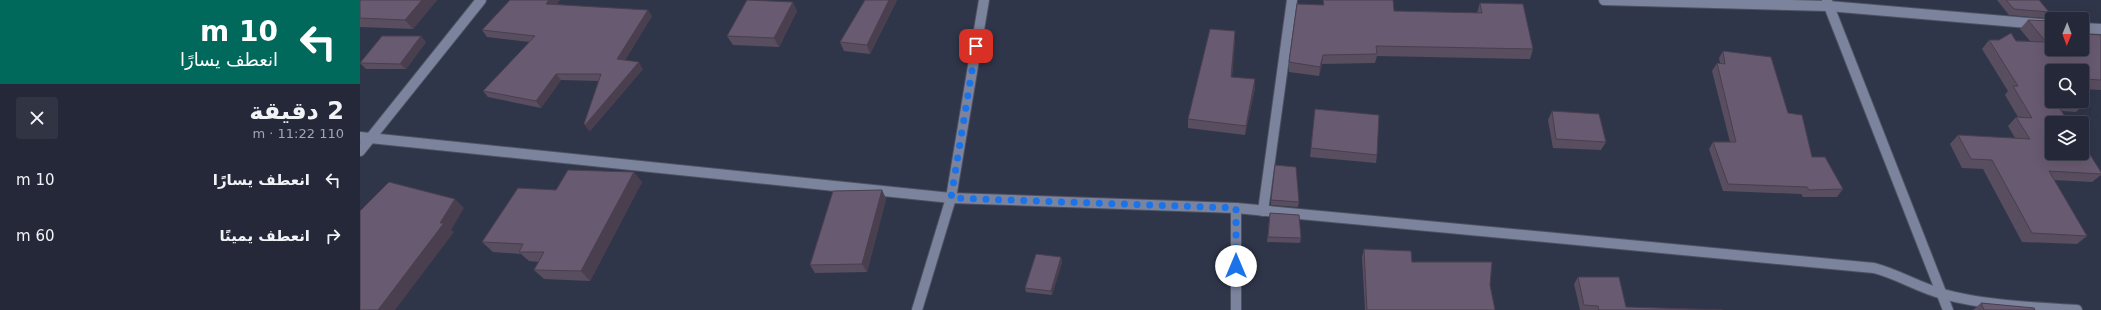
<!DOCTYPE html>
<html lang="ar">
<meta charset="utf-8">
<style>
body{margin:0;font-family:"DejaVu Sans","Noto Naskh Arabic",sans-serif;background:#303443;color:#f1f3f6;direction:rtl;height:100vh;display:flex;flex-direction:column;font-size:15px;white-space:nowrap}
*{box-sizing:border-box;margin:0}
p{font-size:13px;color:#a3a6ae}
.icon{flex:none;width:22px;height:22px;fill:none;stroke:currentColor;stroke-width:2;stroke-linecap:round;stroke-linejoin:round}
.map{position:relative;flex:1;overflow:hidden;direction:ltr}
.sheet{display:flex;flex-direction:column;background:#242838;width:360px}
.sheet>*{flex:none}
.banner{background:#00695c;color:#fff;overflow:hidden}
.needle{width:26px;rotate:181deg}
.buttons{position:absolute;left:1685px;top:12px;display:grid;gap:8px}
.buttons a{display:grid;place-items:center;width:44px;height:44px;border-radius:4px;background:#242838;box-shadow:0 4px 16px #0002,0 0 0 1px #414453;font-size:20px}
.pin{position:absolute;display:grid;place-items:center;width:34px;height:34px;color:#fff;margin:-17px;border-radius:8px;box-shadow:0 2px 6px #0006}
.me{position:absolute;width:44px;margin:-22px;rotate:0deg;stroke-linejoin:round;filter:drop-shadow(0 0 3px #0008)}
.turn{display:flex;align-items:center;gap:14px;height:84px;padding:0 16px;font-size:18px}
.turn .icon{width:52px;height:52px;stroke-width:2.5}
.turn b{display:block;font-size:28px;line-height:34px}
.round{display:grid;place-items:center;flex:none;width:42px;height:42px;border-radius:4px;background:#303443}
.head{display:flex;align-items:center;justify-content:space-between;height:68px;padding:0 16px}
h1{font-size:24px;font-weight:600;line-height:30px}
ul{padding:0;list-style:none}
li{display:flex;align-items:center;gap:12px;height:56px;padding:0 16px}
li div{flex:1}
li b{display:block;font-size:15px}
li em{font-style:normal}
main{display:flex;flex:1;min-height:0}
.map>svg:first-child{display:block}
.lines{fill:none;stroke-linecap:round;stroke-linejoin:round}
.minor-casing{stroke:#4d5263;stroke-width:12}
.tertiary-casing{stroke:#4d5263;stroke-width:12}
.minor{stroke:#7c839c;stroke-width:10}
.tertiary{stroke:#7c839c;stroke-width:10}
.wall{fill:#594d60}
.shaded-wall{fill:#493f4e}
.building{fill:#685a70;stroke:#493f4e}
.route{stroke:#1a73e8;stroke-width:7;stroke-dasharray:0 12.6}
</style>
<main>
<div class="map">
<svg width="1741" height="310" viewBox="0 0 1741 310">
<rect width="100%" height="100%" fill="#30364a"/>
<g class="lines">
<defs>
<g id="minor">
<path d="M1244 0 1468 6 1692 25"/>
<path d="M1467 1 1588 310"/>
<path d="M1722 28 1741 29"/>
<path d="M0 137 591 198 876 208 1514 268C1538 274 1559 288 1583 294 1627 306 1672 307 1717 310"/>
<path d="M0 151 121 0"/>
<path d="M876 208V310"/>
<path d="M903 211 932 0"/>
</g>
<path id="tertiary" d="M557 310 591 198 624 0"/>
</defs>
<use href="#minor" class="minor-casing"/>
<use href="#tertiary" class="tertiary-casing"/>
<use href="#minor" class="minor"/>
<use href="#tertiary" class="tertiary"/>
</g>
<g class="wall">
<path d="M0 0H77L53 29 0 27Z"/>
<path d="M200 0 196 4 292 16 265 60 283 69 230 131 229 130 224 124 239 81 201 80 181 108 128 97 123 91 170 42 127 37 122 30Z"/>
<path d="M505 0H537L510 54 484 51 480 42Z"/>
<path d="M963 0H1033L1034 11 1117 13 1120 3 1173 49 1170 59 1017 56 1015 63 962 64 959 76 929 72V62L963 5Z"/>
<path d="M1637 0H1679L1689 12 1684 18 1649 15Z"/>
<path d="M437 11 419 47 373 45 367 36Z"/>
<path d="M1668 20 1692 49 1741 35V90L1722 89V71H1692V101H1722L1726 103 1716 112 1702 111 1741 172V175L1732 182 1694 180 1727 236 1717 244 1662 242 1623 169 1602 168 1590 144 1598 135 1655 138 1648 126 1656 117H1658L1645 95 1648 91 1622 49 1629 40 1670 41 1660 29Z"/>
<path d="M875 40 872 77 895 88 885 135 828 128V119Z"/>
<path d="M66 42 46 69H6L0 63Z"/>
<path d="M1363 51 1428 113 1452 157 1483 189 1477 197H1443L1441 194 1363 191 1349 149 1353 142H1370L1352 71 1357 63H1360L1359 58Z"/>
<path d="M955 109 1017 155 1016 163 950 157Z"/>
<path d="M1192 111 1246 142 1241 150 1193 148 1188 120Z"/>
<path d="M282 182 230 281 184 279 174 270 179 262 169 261 161 254 133 252 122 242 196 190Z"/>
<path d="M522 190 526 199 507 272 455 273 450 265Z"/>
<path d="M911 200 939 202 938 207 911 205Z"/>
<path d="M910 213 941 238 940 243 907 242Z"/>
<path d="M1004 249 1130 285 1135 310H1005L1002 257Z"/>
<path d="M701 257 702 262 692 295 666 292 665 288Z"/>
<path d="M1218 277 1266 307 1363 310H1220L1214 284Z"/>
<path d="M1621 303 1675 310H1613Z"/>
</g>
<g class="shaded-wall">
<path d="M62 0H77L53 29 45 20Z"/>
<path d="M189 0H200L191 11 186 4Z"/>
<path d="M529 0H537L510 54 507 45Z"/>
<path d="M433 2 437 11 419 47 414 38Z"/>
<path d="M288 10 292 16 262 65 257 59Z"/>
<path d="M875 31V40L871 85V77Z"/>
<path d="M61 36 66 42 46 69 40 64Z"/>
<path d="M963 55 962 64 959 76 960 67Z"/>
<path d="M279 62 283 69 230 131 225 125Z"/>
<path d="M196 74 201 80 181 108 176 101Z"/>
<path d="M895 79V88L885 135 886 126Z"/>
<path d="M274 172 282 182 230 281 221 271Z"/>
<path d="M522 190 526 199 507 272 502 264Z"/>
<path d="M95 199 104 208 91 230 94 232 35 310H18L80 223Z"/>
<path d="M701 257 702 262 692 295 691 291Z"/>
</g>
<g class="building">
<path d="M0 0H62L45 20 0 18Z"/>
<path d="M150 0H189L186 4 288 10 257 59 279 62 225 125 224 124 241 74H196L176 101 123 91 175 36 122 30Z"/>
<path d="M387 0 433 2 414 38 367 36Z"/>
<path d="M505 0H529L507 45 480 42Z"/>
<path d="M963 0H1033L1034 11 1122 13 1120 3 1163 4 1173 49 1016 46 1017 54 963 55 960 67 929 62 937 4 964 5Z"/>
<path d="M1646 0H1679L1689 12 1654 9Z"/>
<path d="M1668 20 1692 21V49H1722V34L1741 35V80L1722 79V71H1692V101H1695L1709 123H1692V153H1722V142L1741 172V174L1689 171 1727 236 1672 233 1632 160 1611 159 1598 135 1670 139 1656 117 1672 118 1653 86H1658L1629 40H1639L1651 33 1656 41 1686 42Z"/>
<path d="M850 29 875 31 871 77 895 79 886 126 828 119Z"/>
<path d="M22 36H61L40 64 0 63Z"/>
<path d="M1363 51 1411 57 1428 113 1442 115 1452 157H1465L1483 189 1449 190 1447 187 1368 184 1353 142H1376L1357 63 1365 64Z"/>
<path d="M1722 97 1726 103 1702 101H1722Z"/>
<path d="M955 109 1019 115 1017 155 951 148Z"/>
<path d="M1192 111 1239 114 1246 142 1196 139Z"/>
<path d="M915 165 936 167 939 202 911 200Z"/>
<path d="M208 170 274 172 221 271 174 270 184 252H159L163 244 122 242 158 188 196 190Z"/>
<path d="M29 182 95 199 80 223H84L18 310H0V211Z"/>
<path d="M522 190 502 264 450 265 473 191Z"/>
<path d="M910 213 939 215 941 238 908 237Z"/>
<path d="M1004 249 1051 251 1052 262H1132L1130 285 1135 310H1007Z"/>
<path d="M676 254 701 257 691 291 665 288Z"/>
<path d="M1218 277H1259L1266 307 1363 310H1239L1238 306 1224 305Z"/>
<path d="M1621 303 1674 308 1675 310H1624Z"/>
</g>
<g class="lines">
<path class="route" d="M616 46 591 198 876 208V266"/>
</g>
</svg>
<div class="buttons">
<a><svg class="needle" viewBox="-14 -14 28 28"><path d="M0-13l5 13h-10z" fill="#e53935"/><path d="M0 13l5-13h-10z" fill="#a3a6ae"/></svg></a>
<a><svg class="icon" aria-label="search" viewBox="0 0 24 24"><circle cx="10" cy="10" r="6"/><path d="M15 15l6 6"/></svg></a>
<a><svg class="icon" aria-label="layers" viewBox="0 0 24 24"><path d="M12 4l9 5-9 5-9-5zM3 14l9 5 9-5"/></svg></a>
</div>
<div class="pin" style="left:616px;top:46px;background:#d93025"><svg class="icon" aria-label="arrive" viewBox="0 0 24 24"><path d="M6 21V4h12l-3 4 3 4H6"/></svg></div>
<svg class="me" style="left:876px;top:266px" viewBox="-20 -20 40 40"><circle r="19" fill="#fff"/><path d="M0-13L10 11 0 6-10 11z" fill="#1a73e8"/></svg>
</div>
<section class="sheet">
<div class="banner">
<div class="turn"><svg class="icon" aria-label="left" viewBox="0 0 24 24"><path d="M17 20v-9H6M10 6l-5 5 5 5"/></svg><div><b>10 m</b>انعطف يسارًا</div></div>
</div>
<div class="head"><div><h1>2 دقيقة</h1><p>110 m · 11:22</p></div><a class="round"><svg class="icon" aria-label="close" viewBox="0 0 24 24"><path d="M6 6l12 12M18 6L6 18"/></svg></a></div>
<ul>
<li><svg class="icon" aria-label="left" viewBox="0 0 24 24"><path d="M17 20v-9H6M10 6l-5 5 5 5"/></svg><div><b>انعطف يسارًا</b></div><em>10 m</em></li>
<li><svg class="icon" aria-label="right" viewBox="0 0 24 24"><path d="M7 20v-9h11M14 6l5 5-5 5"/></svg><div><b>انعطف يمينًا</b></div><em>60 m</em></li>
</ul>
</section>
</main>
